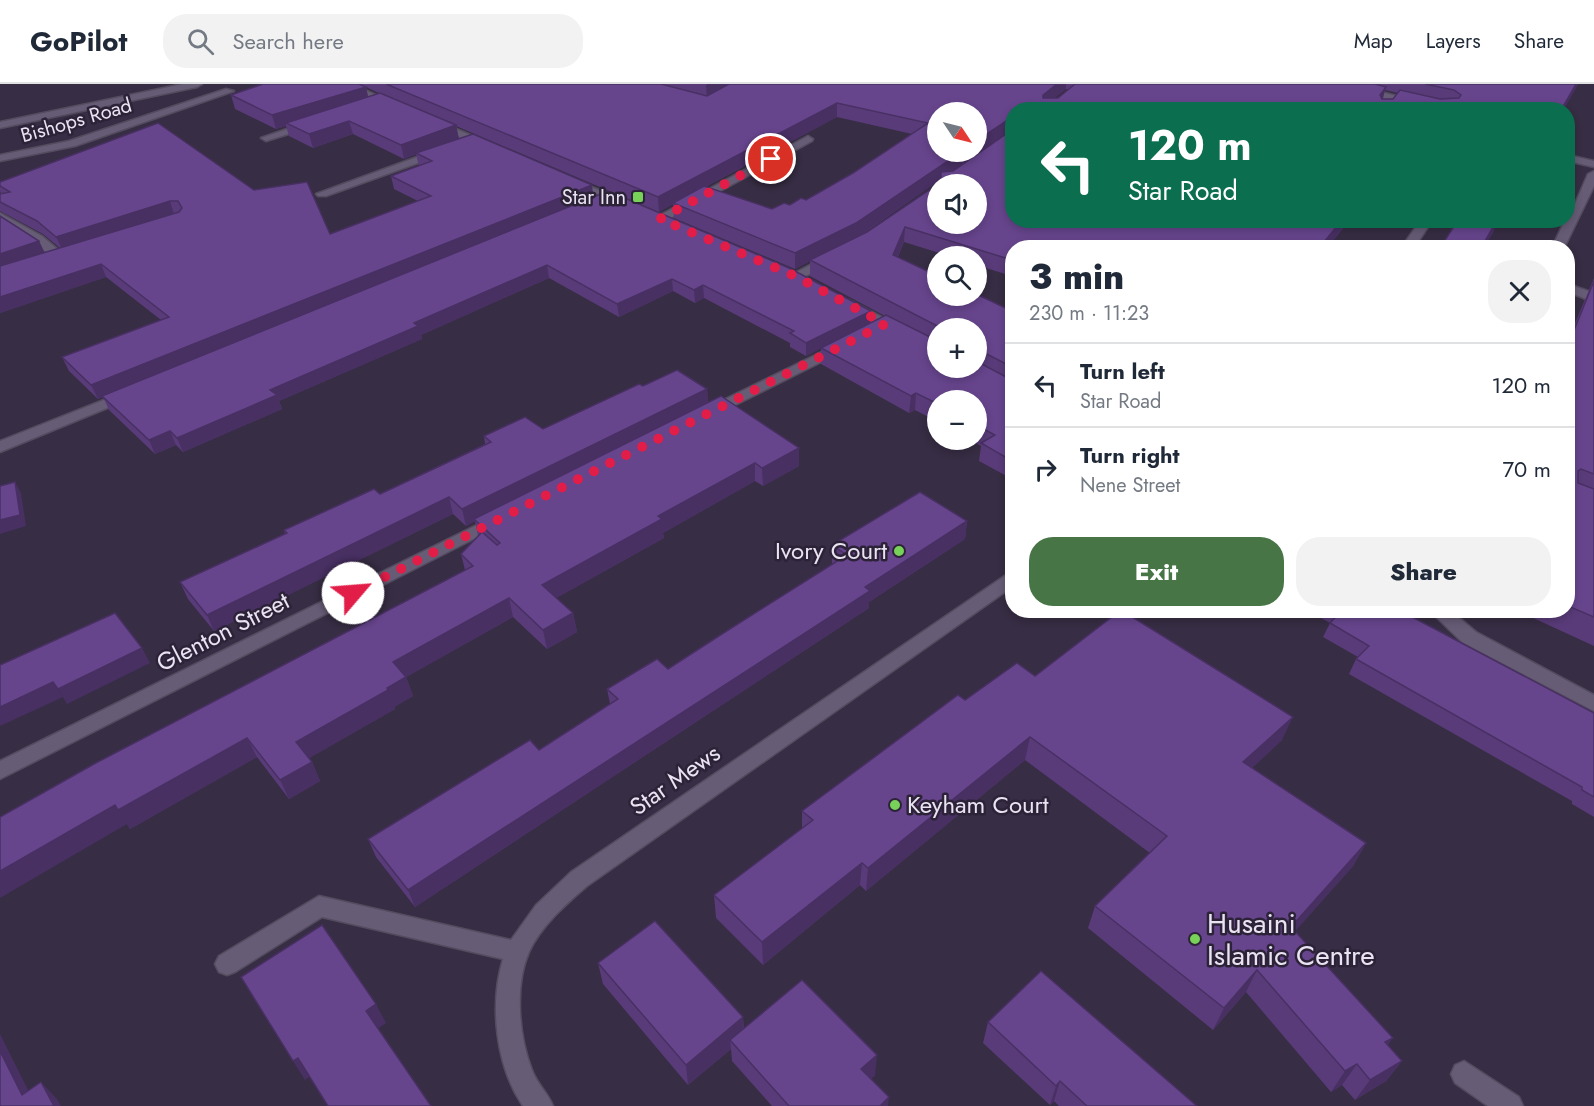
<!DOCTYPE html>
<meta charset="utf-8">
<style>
body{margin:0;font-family:Jost,sans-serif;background:#f2f2f3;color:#1f2937;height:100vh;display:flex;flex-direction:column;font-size:22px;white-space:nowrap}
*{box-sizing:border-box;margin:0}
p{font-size:20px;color:#747a83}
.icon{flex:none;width:33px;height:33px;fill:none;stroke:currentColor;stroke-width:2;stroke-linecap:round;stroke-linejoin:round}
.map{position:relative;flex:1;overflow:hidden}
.side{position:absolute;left:1005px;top:156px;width:570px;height:378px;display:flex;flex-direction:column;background:#fff;border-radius:24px;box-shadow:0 3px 9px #0003}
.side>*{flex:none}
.hud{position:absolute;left:1005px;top:18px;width:570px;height:126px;border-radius:24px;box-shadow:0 3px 9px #0003;background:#0b6e4f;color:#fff;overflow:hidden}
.needle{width:39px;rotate:125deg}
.fabs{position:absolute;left:927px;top:18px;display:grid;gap:12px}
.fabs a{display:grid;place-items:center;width:60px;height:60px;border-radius:50%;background:#fff;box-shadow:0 3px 9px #0003;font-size:30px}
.pin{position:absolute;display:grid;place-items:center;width:51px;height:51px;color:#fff;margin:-26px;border:3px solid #fff;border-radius:50%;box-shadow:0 2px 6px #0007}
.me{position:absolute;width:66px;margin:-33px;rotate:63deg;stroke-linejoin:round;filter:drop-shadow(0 0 4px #0008)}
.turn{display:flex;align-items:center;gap:21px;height:126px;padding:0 24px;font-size:27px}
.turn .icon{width:78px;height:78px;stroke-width:2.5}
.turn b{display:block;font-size:42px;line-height:51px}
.round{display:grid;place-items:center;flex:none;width:63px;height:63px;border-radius:24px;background:#f2f2f3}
.overview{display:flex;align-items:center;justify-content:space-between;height:102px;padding:0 24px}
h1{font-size:36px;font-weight:800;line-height:45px}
.action{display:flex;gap:12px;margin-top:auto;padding:12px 24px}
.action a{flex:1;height:69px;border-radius:24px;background:#477546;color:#fff;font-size:24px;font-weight:800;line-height:69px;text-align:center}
.action a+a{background:#f2f2f3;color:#1f2937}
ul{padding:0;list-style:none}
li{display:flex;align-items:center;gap:18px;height:84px;padding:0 24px;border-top:2px solid #e0e1e3}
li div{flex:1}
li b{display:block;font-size:22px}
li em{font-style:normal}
header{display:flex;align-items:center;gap:36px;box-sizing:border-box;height:84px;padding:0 30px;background:#fff;border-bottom:2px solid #e0e1e3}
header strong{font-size:28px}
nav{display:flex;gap:33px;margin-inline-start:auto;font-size:21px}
.search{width:420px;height:54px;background:#f2f2f3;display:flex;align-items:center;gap:15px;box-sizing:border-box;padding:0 21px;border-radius:24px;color:#747a83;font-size:22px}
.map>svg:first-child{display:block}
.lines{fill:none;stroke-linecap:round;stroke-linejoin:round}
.minor-casing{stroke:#534b5e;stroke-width:3}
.minor{fill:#675c76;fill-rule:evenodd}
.wall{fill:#593b79;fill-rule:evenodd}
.shaded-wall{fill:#483063}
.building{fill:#67458d;stroke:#483063;stroke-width:1.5;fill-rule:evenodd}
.route{stroke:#e11d48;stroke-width:10;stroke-dasharray:0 18}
.poi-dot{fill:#78d158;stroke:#2d2339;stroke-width:2}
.labels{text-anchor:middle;stroke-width:5;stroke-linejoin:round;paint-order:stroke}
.far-street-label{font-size:20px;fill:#e9e3f2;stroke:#2d2339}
.far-poi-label{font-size:20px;fill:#e9e3f2;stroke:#2d2339;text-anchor:end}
.poi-label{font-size:24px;fill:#e9e3f2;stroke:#2d2339;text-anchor:end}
.street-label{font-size:24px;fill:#e9e3f2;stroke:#2d2339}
.near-poi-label{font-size:28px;fill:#e9e3f2;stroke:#2d2339;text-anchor:start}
</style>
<header>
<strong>GoPilot</strong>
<div class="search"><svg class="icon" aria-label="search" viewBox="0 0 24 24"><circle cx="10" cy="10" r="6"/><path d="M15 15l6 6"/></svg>Search here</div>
<nav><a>Map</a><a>Layers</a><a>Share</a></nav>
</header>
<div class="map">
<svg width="1594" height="1022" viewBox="0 0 1594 1022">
<rect width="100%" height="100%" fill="#372d44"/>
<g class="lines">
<defs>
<g id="minor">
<path d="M183 0H202L197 3 0 44V38Z"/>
<path d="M339 0H352L400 22 391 24Z"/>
<path d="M1361 3 1397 12 1398 14 1393 17 1358 8 1356 6Z"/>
<path d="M226 5 234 7 75 62 0 77V71L69 57Z"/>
<path d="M310 37 314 38V42L266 57 261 54Z"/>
<path d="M437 37 492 60 493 62 488 65 484 64 433 42V38Z"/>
<path d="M808 52 813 55 812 57 663 138 659 139 653 135Z"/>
<path d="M439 65 444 68 443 70 326 112H318L316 110Z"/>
<path d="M1568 71 1594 77V83L1568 77Z"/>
<path d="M1594 87V102L1564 164H1552L1565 136H1568L1588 90Z"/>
<path d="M572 95 628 118 630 120 624 123 620 122 568 100V96Z"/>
<path d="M0 129 42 152 63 170 65 173 63 176H55L34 158 0 138Z"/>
<path d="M1424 136 1430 140 1414 164H1401L1420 137Z"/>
<path d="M831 170 837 174 835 177 800 195 795 196 789 192Z"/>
<path d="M1568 200 1594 209V218L1568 208Z"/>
<path d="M849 216 938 262V272L844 223 842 220 844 217Z"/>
<path d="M842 258 847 259 849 262 847 265 713 332 708 334 700 329 703 326Z"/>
<path d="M129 306 136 310 134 313 0 368V357Z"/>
<path d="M499 430 505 431 507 435 505 439 0 695V677Z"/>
<path d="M1012 489V503L587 802C566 820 541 842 529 868 514 902 519 953 532 986 537 1000 548 1009 553 1022H523C496 983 489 921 503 875L322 833 235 888 227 891 219 888 215 880 219 872 319 812 511 856 536 821 571 788 1006 491Z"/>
<path d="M1429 526H1450L1476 548 1594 611V627L1462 558Z"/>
<path d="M1464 977 1519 1013 1523 1022H1488L1455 999 1451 990 1455 981Z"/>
</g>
</defs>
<use href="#minor" class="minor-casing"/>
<use href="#minor" class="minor"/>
</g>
<g class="wall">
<path d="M263 0H1578L1563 26H1012V136L1124 139 1127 136H1350L1327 164H1012V192L976 181V172H949L904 158 898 173 1012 227V395L979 377 981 362 970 356H976V316H938V338L915 326 909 329 821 280V264L806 272 790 263V259L704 214 695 219 673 207 619 233 549 194 421 251 422 255 279 317 282 325 183 368 176 361 155 370 109 326 103 313 98 315 69 287 62 273 161 236 106 193 0 229V132L39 157 45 169 60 164 43 150 0 127V110H1L0 107V98L254 106 330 150 418 117 394 105 391 92 419 82 416 70 404 75 353 50 313 64 289 52 286 42 276 45 235 25 231 11ZM366 3 383 11 368 13ZM1066 5 1068 6 1058 14H1054ZM1385 6 1398 9 1393 15H1383ZM837 33 912 50 853 89 806 116 790 121 772 125 705 103ZM456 42 659 128 673 120 674 134 795 185 810 177V192L885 232 870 239 608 107 593 113 592 101 459 55ZM941 95V98L867 148 857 154ZM938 244H976V284H938Z"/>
<path d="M1594 194V562L1516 526H1568V256Z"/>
<path d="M643 302 707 305 708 319 799 382 763 402 755 397 663 449 664 454 556 514 573 529 577 548 547 565 513 533 406 593 413 612 394 623 395 625 309 674 312 678 320 697 289 715 257 673 130 745 127 740 465 486 461 470 478 452 475 437 466 442 453 430 214 547 188 515 180 498 285 450 284 446 380 410 485 360 484 352 543 345Z"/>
<path d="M967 437 965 455 869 518V524L415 823 376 773 368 755 539 666 610 620 607 605 668 585 834 480 832 479V461Z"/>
<path d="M1307 526H1399L1594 629V733L1572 720V717L1349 590 1356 575 1358 573 1323 553 1330 539Z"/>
<path d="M1035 592 1282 656 1252 684 1366 759 1353 782 1295 847 1388 961 1402 977 1386 997 1355 1016 1342 1001 1331 1008 1246 908 1213 946 1088 844 1095 822 1150 769 1025 676 866 807 860 801 763 881 716 834 714 811 802 745V727L965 616Z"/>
<path d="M598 879 743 933 744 945 875 991 871 995 888 1022H772L732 977 731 965 688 1001 603 900Z"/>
<path d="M988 938 1197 1022H1059L1054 1017 1050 1021 983 959Z"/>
</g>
<g class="shaded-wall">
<path d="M708 0H734L707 15 706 1Z"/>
<path d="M1057 0H1066V5L1042 24 1043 11Z"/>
<path d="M1576 0H1578L1575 6 1563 26H1561Z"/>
<path d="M366 3 369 17 286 39V42L276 45 272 31Z"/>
<path d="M1386 3 1382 16 1380 11Z"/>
<path d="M837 19V33L674 119H673V120L659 128 658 113Z"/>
<path d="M1012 33V46L856 154 795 185V169L961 68H976V57Z"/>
<path d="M349 37 353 50 313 64 309 50Z"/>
<path d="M456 41 459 55 404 75 401 61Z"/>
<path d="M592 101 593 113 98 315 91 301Z"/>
<path d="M170 117 174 130 62 165 56 153Z"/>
<path d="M1342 136H1350L1327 164H1319Z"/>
<path d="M1497 136H1498L1493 149 1484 164H1481Z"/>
<path d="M905 143 904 158 892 186 893 171Z"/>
<path d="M39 157 45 170 0 185V170Z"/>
<path d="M101 180 106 193 0 229V213Z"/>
<path d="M547 181 549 194 421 251 422 255 279 317 282 325 183 368 177 354 270 306 414 239Z"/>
<path d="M672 195 673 207 619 233 617 220Z"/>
<path d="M703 201 704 214 695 219 694 206Z"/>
<path d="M871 227 870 240 806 272V259Z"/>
<path d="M707 305 708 321 474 435 475 437 466 442 462 425Z"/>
<path d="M916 309 915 326 909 329 911 312Z"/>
<path d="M170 347 176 361 155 370 149 356Z"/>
<path d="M799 364V382L763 402 762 384Z"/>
<path d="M755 379V397L663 449 664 454 545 520 542 501 658 432Z"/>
<path d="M15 398 21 409 26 442 0 450V436Z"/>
<path d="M449 413 453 430 214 547 207 531Z"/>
<path d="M967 437 965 455 869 518V524L415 823 408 806 865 503Z"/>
<path d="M509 514 513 533 399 597 393 578Z"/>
<path d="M573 529 577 548 547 565 543 546Z"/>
<path d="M142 564 150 579 67 620 58 605Z"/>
<path d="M406 593 413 612 394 623 395 625 304 677 296 658Z"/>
<path d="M53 598 63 613 0 642V623Z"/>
<path d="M1293 633 1282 656 1234 701 1243 678Z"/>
<path d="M1030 653 1025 676 866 807 868 784Z"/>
<path d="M247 654 257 673 130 745 127 740 0 814V787L115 721Z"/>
<path d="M312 678 320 697 289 715 280 696Z"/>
<path d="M1366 759 1353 782 1279 865 1291 843Z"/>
<path d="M862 779 860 801 763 881 762 858Z"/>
<path d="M1257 886 1246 908 1213 946 1224 924Z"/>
<path d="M376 920 386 939 376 946 366 927Z"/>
<path d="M743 933 744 954 730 956 731 965 688 1001 686 981Z"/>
<path d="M0 950 36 1022 22 1011 0 967Z"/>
<path d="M1393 954 1378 975 1385 958Z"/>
<path d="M877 971 875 991 859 1005 861 985Z"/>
<path d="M298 974 309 993 305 996 293 977Z"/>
<path d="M1402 977 1386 997 1355 1016 1370 996Z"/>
<path d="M1357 980 1342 1001 1331 1008 1345 987Z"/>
<path d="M1060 997 1054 1017 1050 1021 1056 1002Z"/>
<path d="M41 998 57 1015 61 1022H54Z"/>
<path d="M889 1013 888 1022H880Z"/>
</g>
<g class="building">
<path d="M263 0H359L366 3 272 31 231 11Z"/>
<path d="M386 0H661L707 12 729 0H1057L1043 11V14H1058L1075 0H1375L1386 3 1380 11 1382 15H1393L1400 6 1440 15 1459 14 1461 11 1454 6 1425 0H1576L1561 26H1012V33L976 57V28H938V68H961L856 139 795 169 673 119 704 102 772 125 784 119 790 121 801 114 806 116 853 89 928 39 837 19 658 113Z"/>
<path d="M380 9 456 41 401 61 349 37 309 50 286 39Z"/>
<path d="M158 39 254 106 307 98 330 150 431 112 391 92 432 77 416 69 473 50 592 101 91 301 62 273 169 233 101 180 0 213V182L179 128 182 124 178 117H170L56 153 37 137 0 118V110L10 108 0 102V98Z"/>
<path d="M1012 46V136H1114L1124 139 1127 136H1342L1319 164H1012V176L905 143 893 171 938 192V212H976V210L1012 227V283L979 266H976V244H941L810 176 867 148 941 98V88L953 87ZM938 100H976V140H938Z"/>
<path d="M608 107 789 184 871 227 806 259 790 249 794 247 703 201 694 206 672 195 617 220 547 181 414 239 418 242 270 306 277 311 177 354 170 347 149 356 102 312Z"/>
<path d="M0 132 39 157 0 170Z"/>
<path d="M1458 136H1497L1481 164H1440Z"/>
<path d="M1594 197V390L1581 385 1578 387V399L1594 405V533L1568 522V261Z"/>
<path d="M886 231 938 257V284H976V277L1012 296V377L981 359 995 351 976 341V316H938V320L916 309 911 312 821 264Z"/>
<path d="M677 286 707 305 462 425 449 413 207 531 180 498 287 449 284 446 374 405 380 410 491 358 484 352 525 333 543 345 639 300 643 302Z"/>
<path d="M721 312 799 364 762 384 755 379 658 432 662 435 542 501 573 529 543 546 509 514 393 578 406 593 387 604 388 606 296 658 312 678 280 696 247 654 118 726 115 721 0 787V733L94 680 473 482 461 470 482 448 497 461 500 459 474 435Z"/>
<path d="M15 398 20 431 0 436V402Z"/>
<path d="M920 408 967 437 865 503 870 507 408 806 368 755 530 656 539 666 618 615 607 605 657 575 668 585 722 550 847 471 832 461Z"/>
<path d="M1121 526 1293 633 1243 678 1366 759 1291 843 1393 954 1385 958 1402 977 1370 996 1357 980 1345 987 1257 886 1224 924 1095 822 1167 752 1030 653 868 784 862 779 762 858 714 811 813 736 802 727 958 611 965 616 1017 579 1035 592Z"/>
<path d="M1342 526H1399L1594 629V713L1582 706V703L1356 575 1369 562 1330 539Z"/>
<path d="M115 529 142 564 58 605 53 598 0 623V581Z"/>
<path d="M655 837 743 933 686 981 598 879Z"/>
<path d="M322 841 376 920 366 927 431 1022H328L298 974 293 977 241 893Z"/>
<path d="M1041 887 1197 1022H1087L1060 997 1056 1002 988 938Z"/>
<path d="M802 896 877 971 861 985 889 1013 880 1022H789L730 956Z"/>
<path d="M0 967 22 1011 41 998 54 1022H0Z"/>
</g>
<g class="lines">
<path class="route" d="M353 509 885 240 795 192 660 135 771 75"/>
</g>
<g class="poi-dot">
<rect x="632" y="107" width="12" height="12" rx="3"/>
<circle cx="899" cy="467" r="6"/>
<circle cx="895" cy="721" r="6"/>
<circle cx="1195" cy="855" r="6"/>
</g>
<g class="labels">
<g class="far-street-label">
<text transform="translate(76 36) rotate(-16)" y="7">Bishops Road</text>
</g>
<g class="far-poi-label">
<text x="626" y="120">Star Inn</text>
</g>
<g class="poi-label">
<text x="887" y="475">Ivory Court</text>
<text x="907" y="729" text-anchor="start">Keyham Court</text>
</g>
<g class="street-label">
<text transform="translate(223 548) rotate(-27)" y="8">Glenton Street</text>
<text transform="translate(675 696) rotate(-35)" y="8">Star Mews</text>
</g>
<g class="near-poi-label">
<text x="1207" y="849">Husaini<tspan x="1207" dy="32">Islamic Centre</tspan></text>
</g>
</g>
</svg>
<div class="fabs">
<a><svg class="needle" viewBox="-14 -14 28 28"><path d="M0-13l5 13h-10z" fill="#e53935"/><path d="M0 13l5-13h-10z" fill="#747a83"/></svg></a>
<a><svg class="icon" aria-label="sound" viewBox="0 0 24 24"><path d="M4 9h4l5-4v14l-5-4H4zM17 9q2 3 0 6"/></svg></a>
<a><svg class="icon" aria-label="search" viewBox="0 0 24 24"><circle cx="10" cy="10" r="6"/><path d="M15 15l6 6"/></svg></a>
<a>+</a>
<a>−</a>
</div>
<div class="pin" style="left:771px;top:75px;background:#d93025"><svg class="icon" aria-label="arrive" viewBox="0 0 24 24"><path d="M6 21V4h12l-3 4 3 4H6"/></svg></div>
<svg class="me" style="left:353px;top:509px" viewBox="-20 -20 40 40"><circle r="19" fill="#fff"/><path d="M0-13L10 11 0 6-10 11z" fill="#e11d48"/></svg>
<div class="hud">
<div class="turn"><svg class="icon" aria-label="left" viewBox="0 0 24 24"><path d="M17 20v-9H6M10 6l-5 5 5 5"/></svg><div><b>120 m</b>Star Road</div></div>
</div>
<section class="side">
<div class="overview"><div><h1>3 min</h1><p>230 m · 11:23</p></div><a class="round"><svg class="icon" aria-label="close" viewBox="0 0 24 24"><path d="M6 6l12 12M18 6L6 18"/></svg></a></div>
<ul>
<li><svg class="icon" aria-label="left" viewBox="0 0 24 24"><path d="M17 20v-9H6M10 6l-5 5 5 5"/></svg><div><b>Turn left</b><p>Star Road</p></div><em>120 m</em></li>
<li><svg class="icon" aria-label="right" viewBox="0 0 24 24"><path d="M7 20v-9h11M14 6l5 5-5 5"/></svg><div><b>Turn right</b><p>Nene Street</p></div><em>70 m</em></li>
</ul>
<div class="action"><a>Exit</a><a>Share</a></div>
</section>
</div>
